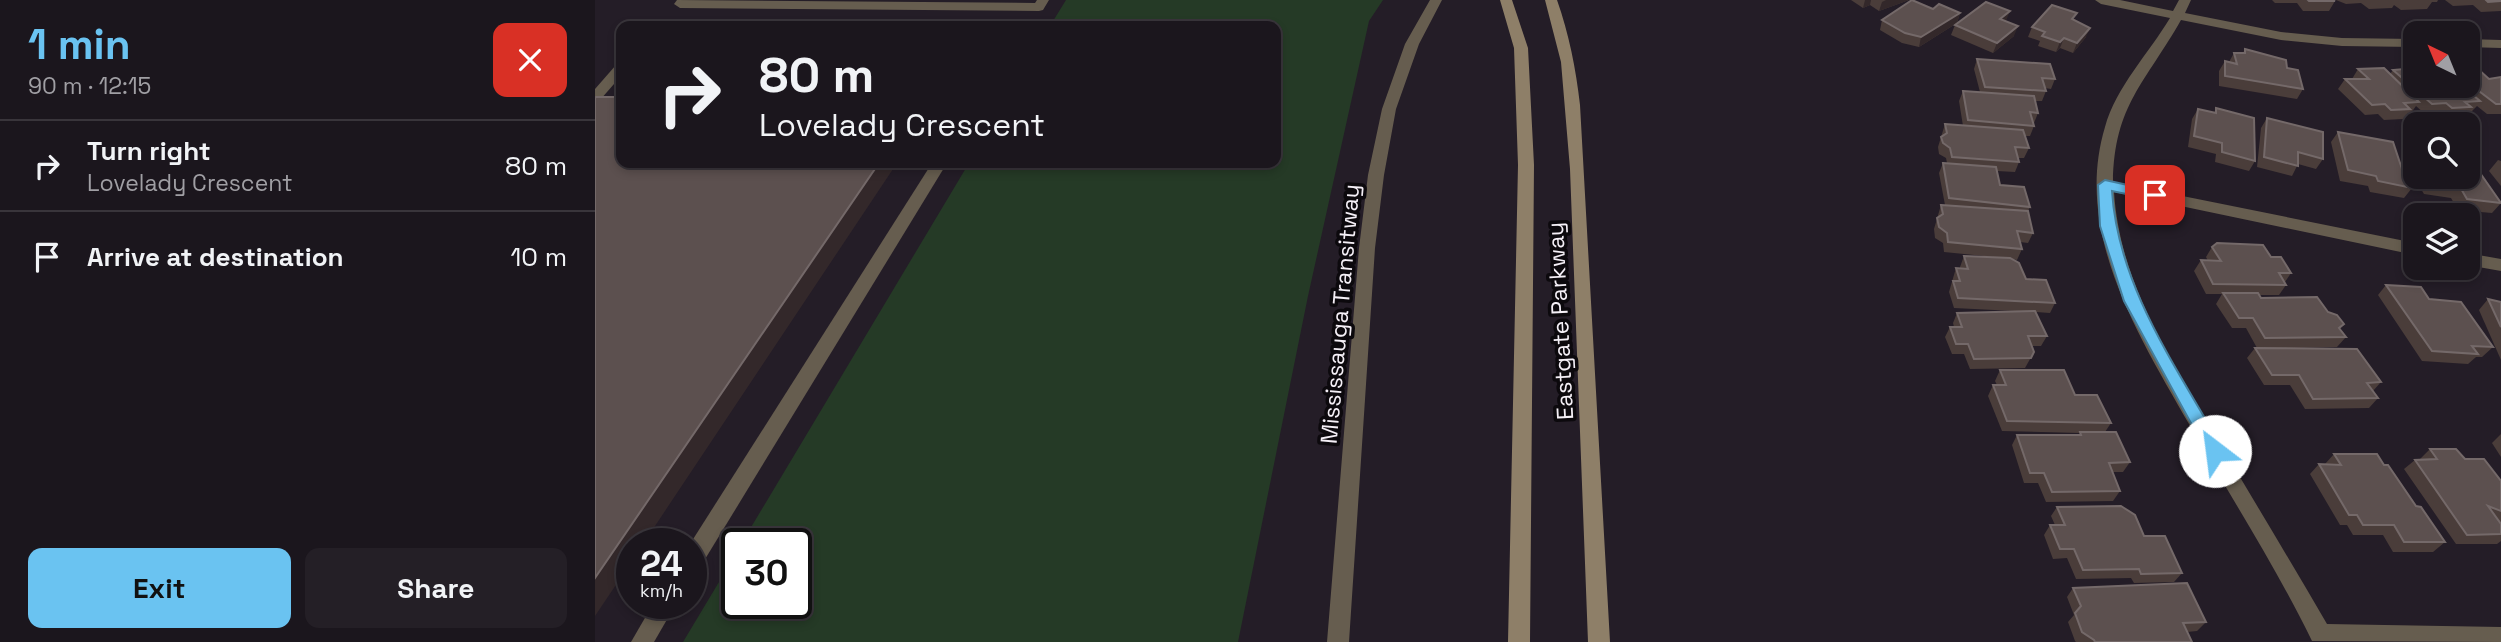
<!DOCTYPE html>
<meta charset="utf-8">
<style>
body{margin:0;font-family:"Space Grotesk",sans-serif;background:#241f26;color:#f1f3f6;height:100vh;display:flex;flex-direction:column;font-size:26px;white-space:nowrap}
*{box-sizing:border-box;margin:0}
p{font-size:23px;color:#a09fa4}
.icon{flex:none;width:38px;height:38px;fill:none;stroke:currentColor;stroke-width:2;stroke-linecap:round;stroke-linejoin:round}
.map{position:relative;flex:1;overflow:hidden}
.side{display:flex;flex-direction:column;background:#1b161d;width:595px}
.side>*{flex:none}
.guide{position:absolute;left:21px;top:21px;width:665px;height:147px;border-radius:14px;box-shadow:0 4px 10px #0003,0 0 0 2px #39353b;background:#1b161d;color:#f1f3f6;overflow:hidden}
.needle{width:46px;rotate:317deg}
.buttons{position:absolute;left:1808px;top:21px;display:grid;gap:14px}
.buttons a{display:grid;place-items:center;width:77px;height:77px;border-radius:14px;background:#1b161d;box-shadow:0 4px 10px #0003,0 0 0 2px #39353b;font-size:35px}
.speed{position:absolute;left:21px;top:528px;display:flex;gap:14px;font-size:35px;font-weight:700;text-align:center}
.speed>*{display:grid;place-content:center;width:91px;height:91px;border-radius:50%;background:#1b161d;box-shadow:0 4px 10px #0003,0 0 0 2px #39353b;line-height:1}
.speed small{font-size:18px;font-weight:400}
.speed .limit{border:4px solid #111;border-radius:10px;background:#fff;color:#111}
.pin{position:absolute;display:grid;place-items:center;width:60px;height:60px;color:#fff;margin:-30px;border-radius:14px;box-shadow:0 4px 10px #0006}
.me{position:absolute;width:77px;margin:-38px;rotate:330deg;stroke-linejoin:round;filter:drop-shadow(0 0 5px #0008)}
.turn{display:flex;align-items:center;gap:24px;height:147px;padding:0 28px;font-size:32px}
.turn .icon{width:91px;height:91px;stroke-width:2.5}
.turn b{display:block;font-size:49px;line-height:60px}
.round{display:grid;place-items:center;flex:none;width:74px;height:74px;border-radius:14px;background:#241f26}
.overview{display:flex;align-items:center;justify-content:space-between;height:119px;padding:0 28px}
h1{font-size:42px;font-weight:700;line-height:52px;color:#6ac3f1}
.primary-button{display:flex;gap:14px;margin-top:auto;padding:14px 28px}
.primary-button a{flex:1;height:80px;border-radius:14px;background:#6ac3f1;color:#111;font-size:28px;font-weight:700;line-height:80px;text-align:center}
.primary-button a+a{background:#241f26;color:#f1f3f6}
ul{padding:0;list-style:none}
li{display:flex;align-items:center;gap:21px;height:91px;padding:0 28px;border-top:2px solid #39353b}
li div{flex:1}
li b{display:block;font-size:26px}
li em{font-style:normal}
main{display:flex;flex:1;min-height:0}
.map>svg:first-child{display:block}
.green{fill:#253a26}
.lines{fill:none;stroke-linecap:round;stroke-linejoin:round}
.lane{fill:#665d4f;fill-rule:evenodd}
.street{fill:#665d4f;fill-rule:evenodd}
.secondary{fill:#8e7f68;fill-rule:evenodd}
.wall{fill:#4a3d3a}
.shaded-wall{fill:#33282a}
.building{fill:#5c504f;stroke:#746969;stroke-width:2}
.route{fill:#6ac3f1;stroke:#457f9d;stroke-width:2}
.labels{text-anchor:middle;stroke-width:7;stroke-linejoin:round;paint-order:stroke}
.street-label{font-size:23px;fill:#f5f0f7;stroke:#0c090d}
</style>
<main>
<section class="side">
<div class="overview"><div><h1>1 min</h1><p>90 m · 12:15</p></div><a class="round" style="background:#d93025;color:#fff"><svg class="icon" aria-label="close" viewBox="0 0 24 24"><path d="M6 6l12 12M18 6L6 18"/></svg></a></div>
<ul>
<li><svg class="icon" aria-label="right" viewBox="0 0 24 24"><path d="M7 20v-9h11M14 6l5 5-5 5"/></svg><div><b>Turn right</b><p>Lovelady Crescent</p></div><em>80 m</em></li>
<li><svg class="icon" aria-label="arrive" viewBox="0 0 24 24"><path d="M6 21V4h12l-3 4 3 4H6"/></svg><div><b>Arrive at destination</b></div><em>10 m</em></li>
</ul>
<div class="primary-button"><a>Exit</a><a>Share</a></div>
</section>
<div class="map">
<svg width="1906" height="642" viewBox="0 0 1906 642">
<rect width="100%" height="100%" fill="#241d27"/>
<path class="green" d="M471 0H788L774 21 713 296 643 642H88L142 552V604H201V544H146L374 163H681V26H455Z"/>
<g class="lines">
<g class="lane">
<path d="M82 0 440 3 442 0H454L448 10 444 11 85 8 79 4Z"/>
<path d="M835 0H847L824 44 801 109 789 175 780 248 754 642H732L764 248 773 175 787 109 810 44Z"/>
<path d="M26 64V76L5 100 0 101V89L21 65Z"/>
<path d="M337 163H352L104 569 96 571 95 544Z"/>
<path d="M58 604H81L59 642H36Z"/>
</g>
<g class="street">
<path d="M1500 0H1525L1578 11 1584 0H1596L1590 13 1686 32 1747 38 1820 39V47L1747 46 1686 40 1586 20C1551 82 1519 105 1518 182L1820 243V255L1519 192C1525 285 1577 361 1623 440 1659 501 1696 562 1732 624L1906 627V642L1717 641C1681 567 1635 496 1594 424 1544 336 1478 233 1510 127 1521 87 1554 53 1575 18L1506 4Z"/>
<path d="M1872 39 1906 40V48L1872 47Z"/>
<path d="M1872 253 1906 259V271L1872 265Z"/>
</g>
<g class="secondary">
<path d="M905 0H917L933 48 939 165 935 642H913L923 165 919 48Z"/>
<path d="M950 0H962C974 34 981 69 985 105L1015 642H993L975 169 966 62Z"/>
</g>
</g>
<g class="wall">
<path d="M1256 0H1314L1284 11 1275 5 1268 8Z"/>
<path d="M1677 0H1738L1740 1 1734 11H1708L1702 3H1680Z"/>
<path d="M1741 0H1843L1842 2H1837L1832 9 1806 10 1799 5 1797 8 1774 9 1766 3 1751 4Z"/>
<path d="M1850 0H1906V11L1886 12 1878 5 1858 6Z"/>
<path d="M1338 9 1365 13 1362 23 1324 47 1307 43 1285 30 1287 20Z"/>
<path d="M1479 20 1491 37 1478 53 1465 48 1461 52 1443 46 1445 41 1433 37 1437 27Z"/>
<path d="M1411 21 1419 36 1398 53 1356 35 1360 25Z"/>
<path d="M1650 49 1692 68 1708 89 1702 99 1624 86V71L1630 61 1634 62 1639 53H1648Z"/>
<path d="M1382 59 1460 79 1456 89 1450 88 1451 91 1447 101H1440L1443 113 1439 123H1438L1439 126 1435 136H1430L1434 148 1429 158H1423L1424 162 1420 172 1402 171 1405 185 1435 207 1433 211 1438 233 1433 243 1425 242 1427 249 1422 260 1417 259 1431 279 1460 303 1455 313 1441 312 1452 336 1446 346H1437L1439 352 1430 368 1375 369 1369 354H1357L1350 337 1355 327H1359L1358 323 1362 313 1419 311 1359 308 1354 292 1361 268H1365V267L1369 256 1399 257 1349 252 1348 243 1340 238 1339 229 1346 205H1350L1344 173 1348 163H1352L1351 158 1344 154 1343 147 1350 124 1368 126 1364 101 1368 91 1385 92 1379 69Z"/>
<path d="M1763 69 1795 74 1798 70 1820 86H1872V69L1894 79 1906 77V114H1892L1882 106 1877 111 1873 112 1868 117 1850 118 1844 113 1830 114 1821 106 1816 113H1813L1808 119 1789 120 1783 114 1770 115 1743 89 1750 79H1757Z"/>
<path d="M1621 108 1660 161 1654 171 1620 162 1621 154 1593 147 1597 119 1603 109 1619 113Z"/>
<path d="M1672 118 1728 159 1721 169 1703 164 1697 176 1662 167 1666 128Z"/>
<path d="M1743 132 1807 169 1817 188 1809 198 1775 192 1773 186 1745 181 1736 142Z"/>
<path d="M1819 153H1820V177H1872L1906 203 1897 213 1863 210 1856 198 1829 194 1811 164Z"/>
<path d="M1903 160 1906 161V186L1894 171Z"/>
<path d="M1617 247 1676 257 1696 273 1690 282 1691 285 1684 295H1664L1666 298 1733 312 1749 324 1745 329 1751 337 1742 347 1698 348 1786 382 1778 391 1783 398 1774 408 1710 409 1695 385H1669L1652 358 1660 348H1662L1651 328H1637L1621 304 1627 294H1611L1599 271 1606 260 1613 261 1611 257Z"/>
<path d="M1791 285 1834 299 1898 347 1887 357H1881L1873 364 1827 361 1783 295Z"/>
<path d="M1893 299 1906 302V360L1884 310Z"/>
<path d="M1405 370 1480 395 1516 423 1510 432 1535 462 1528 472H1518L1525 491 1518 501 1451 502 1443 483H1429L1417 445 1422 435H1484L1485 433 1407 431 1393 396 1398 385H1402L1400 381Z"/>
<path d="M1906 434V457L1897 443Z"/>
<path d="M1835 449 1870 459 1906 481V522H1905L1906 524V541L1902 544H1861L1809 469 1820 460 1825 459Z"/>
<path d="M1739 454 1821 506 1850 542 1838 552H1798L1788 535H1758L1752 525H1745L1715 474 1724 464 1731 465 1730 464Z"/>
<path d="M1462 507 1549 536 1587 573 1579 582 1539 583 1536 578 1481 579 1472 558 1458 559 1449 535 1455 525H1460L1456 516Z"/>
<path d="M1478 588 1611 622 1602 631 1592 632 1597 642H1481L1480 641 1473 622 1479 615 1472 597Z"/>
</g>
<g class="shaded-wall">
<path d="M1270 0H1276L1275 5 1268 8Z"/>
<path d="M1291 0H1314L1284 11 1287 2Z"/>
<path d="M1415 11 1411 21 1405 19Z"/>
<path d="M1365 13 1362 23 1324 47 1326 37Z"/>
<path d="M1423 26 1419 36 1398 53 1402 43Z"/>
<path d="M1495 28 1491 37 1478 53 1482 43Z"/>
<path d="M1469 38 1465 48 1461 52 1465 42Z"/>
<path d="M284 163H302L48 544H37V561L0 616V578Z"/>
</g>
<g class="building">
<path d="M1317 0 1338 9 1344 4 1365 13 1326 37 1310 33 1287 20Z"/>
<path d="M1713 0H1738L1740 1H1714Z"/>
<path d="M1891 0H1906V1L1893 2Z"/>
<path d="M1391 2 1415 11 1405 19 1423 26 1402 43 1360 25Z"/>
<path d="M1457 5 1482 13 1477 19 1495 28 1482 43 1469 38 1465 42 1447 36 1450 32 1437 27Z"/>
<path d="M1650 49 1691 60 1692 68 1703 70 1708 89 1630 76V61L1642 64 1639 53H1650Z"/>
<path d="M1382 59 1455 64 1460 79 1447 78 1451 91 1390 87Z"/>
<path d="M1789 68 1824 102 1809 103 1815 109 1796 110 1790 104 1777 105 1750 79H1774L1763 69Z"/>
<path d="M1820 68V86H1867L1885 101 1870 102 1876 107 1857 108 1851 103 1837 104 1798 70Z"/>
<path d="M1872 69H1883L1894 79 1906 77V104H1901L1872 82Z"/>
<path d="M1368 91 1439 96 1443 113 1435 112 1439 126 1373 120Z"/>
<path d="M1 97H26V163H284L0 578V98Z"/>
<path d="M1621 108 1659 118 1660 161 1627 152V143L1599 136 1603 109 1621 113Z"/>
<path d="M1672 118 1728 132V159L1703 152V166L1669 157Z"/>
<path d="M1350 124 1428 130 1434 148 1420 147 1424 162 1357 157 1355 148 1348 143 1346 137 1352 133Z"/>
<path d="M1743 132 1798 142 1807 169 1811 170 1817 188 1783 181 1781 176 1753 170Z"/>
<path d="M1872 160H1876L1906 203 1872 199 1865 187 1837 184 1832 177H1872Z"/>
<path d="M1348 163 1401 167 1405 185 1429 187 1435 207 1354 198Z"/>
<path d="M1346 205 1433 211 1438 233 1422 231 1427 249 1353 242 1352 233 1344 227 1342 218 1348 214Z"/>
<path d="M1622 243 1668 245 1676 257H1686L1696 273H1684L1691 285 1618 284 1606 260 1626 261 1617 247Z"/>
<path d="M1369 256 1415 258 1424 263 1431 279 1451 280 1460 303 1363 298 1358 281H1365L1361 268 1373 269Z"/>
<path d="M1791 285 1826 287 1834 299 1866 302 1898 347 1877 346 1883 354 1837 351Z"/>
<path d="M1628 293H1663L1666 298 1722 297 1733 312 1742 315 1749 324 1744 328 1751 337 1670 338 1658 318H1644Z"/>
<path d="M1893 299 1906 302V327Z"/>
<path d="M1440 311 1452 336H1433L1439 352 1436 358 1379 359 1373 344H1361L1355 327H1367L1362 313Z"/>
<path d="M1660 348 1762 349 1786 382 1772 383 1783 398 1718 399 1704 375H1677Z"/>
<path d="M1405 370H1469L1480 395H1502L1516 423 1412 421 1398 385H1411Z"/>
<path d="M1485 432H1521L1535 462 1514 463 1525 491 1457 492 1449 473H1435L1422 435H1486Z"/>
<path d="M1835 449H1861L1870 459H1889L1906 481V511L1893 506 1906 524V534L1872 535 1820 460 1842 459Z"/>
<path d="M1739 454H1782L1789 465H1793L1821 506 1826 507 1850 542H1809L1799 525H1768L1762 515H1754L1724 464 1746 465Z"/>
<path d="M1526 506 1540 515 1549 536H1570L1587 573 1546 574 1544 569 1488 570 1479 549H1465L1455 525H1470L1462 507Z"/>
<path d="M1592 583 1611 622 1588 623 1597 642H1500L1499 640 1487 632 1480 613 1486 606 1478 588Z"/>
</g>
<path class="route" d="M1510 180 1560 191 1567 195 1560 200 1517 191C1523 286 1581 366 1626 446L1629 451 1626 456 1620 459 1614 456 1529 301 1505 226 1503 185Z"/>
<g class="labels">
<g class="street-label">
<text transform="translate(745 314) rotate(-85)" y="8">Mississauga Transitway</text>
<text transform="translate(965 321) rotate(-93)" y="8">Eastgate Parkway</text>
</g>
</g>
</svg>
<div class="buttons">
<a><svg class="needle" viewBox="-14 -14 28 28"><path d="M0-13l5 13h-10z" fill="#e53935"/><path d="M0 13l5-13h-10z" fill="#a09fa4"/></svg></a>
<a><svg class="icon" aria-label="search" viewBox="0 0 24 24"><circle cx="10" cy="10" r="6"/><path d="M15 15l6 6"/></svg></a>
<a><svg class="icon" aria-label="layers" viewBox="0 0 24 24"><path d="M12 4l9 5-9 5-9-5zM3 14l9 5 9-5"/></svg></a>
</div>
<div class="speed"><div>24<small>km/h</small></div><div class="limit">30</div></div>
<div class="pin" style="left:1560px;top:195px;background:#d93025"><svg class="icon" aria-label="arrive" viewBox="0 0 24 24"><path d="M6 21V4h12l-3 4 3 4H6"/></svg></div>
<svg class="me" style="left:1620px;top:451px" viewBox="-20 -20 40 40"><circle r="19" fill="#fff"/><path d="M0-13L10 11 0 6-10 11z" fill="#6ac3f1"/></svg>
<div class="guide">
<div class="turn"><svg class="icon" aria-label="right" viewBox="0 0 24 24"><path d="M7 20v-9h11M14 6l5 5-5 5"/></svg><div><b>80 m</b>Lovelady Crescent</div></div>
</div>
</div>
</main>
